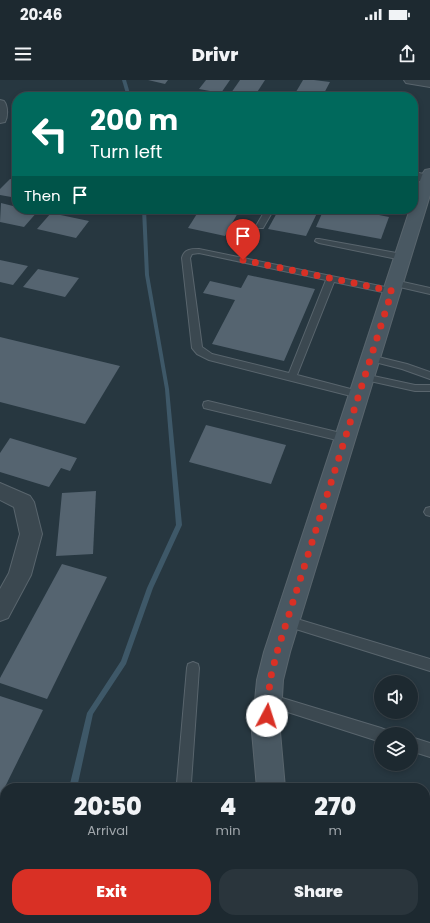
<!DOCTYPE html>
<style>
body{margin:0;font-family:Poppins,sans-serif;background:#2a353c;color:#f1f3f6;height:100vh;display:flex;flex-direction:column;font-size:15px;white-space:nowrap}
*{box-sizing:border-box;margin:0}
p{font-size:13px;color:#a0a6ab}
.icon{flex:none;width:22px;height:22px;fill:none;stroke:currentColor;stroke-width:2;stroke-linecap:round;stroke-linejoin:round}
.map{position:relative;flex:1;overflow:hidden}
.side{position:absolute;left:0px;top:703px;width:430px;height:140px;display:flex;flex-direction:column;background:#1d2930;border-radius:16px 16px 0 0;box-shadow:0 2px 6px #0003,0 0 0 1px #3b454c}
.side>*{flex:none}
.top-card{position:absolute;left:12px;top:12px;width:406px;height:122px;border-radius:16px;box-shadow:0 2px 6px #0003,0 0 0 1px #3b454c;background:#00695c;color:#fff;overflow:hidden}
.tools{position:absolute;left:374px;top:595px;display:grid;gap:8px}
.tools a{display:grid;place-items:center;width:44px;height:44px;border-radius:50%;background:#1d2930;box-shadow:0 2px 6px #0003,0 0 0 1px #3b454c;font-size:20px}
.pin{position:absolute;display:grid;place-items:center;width:34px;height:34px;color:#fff;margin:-41px -17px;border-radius:50% 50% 50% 0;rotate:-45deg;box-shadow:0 0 4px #0007}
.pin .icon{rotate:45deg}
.me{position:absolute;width:44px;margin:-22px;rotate:5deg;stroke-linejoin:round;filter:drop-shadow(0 0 3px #0008)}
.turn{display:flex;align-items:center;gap:14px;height:84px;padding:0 12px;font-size:18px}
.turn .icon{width:52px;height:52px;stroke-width:2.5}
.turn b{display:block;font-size:28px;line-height:34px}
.then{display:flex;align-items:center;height:38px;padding:0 12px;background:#0003;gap:8px;font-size:15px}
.eta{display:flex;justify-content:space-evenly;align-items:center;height:68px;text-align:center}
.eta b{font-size:24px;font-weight:800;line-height:28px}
.primary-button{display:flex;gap:8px;margin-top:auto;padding:8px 12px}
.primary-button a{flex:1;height:46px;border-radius:16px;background:#d93025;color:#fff;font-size:16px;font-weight:800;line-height:46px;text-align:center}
.primary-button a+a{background:#2a353c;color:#f1f3f6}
.status{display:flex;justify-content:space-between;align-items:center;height:28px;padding:0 20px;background:#1d2930;direction:ltr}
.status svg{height:11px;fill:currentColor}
header{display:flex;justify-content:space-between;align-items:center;height:52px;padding:0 12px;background:#1d2930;font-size:18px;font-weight:800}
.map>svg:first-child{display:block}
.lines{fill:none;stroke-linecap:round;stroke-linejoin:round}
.stream{fill:#3e5868;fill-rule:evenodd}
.building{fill:#556470}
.lane-casing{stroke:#59656d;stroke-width:2}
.street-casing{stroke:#59656d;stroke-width:2}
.secondary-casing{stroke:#59656d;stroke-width:2}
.lane{fill:#3b4850;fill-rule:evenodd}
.street{fill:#3b4850;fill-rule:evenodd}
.secondary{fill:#495862;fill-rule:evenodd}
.route{stroke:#d93025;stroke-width:7;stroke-dasharray:0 12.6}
</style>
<div class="status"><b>20:46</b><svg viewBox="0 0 49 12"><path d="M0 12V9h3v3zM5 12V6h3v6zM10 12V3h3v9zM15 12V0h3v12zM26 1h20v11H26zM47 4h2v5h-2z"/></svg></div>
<header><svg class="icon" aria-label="menu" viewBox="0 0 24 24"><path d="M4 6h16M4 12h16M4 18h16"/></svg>Drivr<svg class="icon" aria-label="share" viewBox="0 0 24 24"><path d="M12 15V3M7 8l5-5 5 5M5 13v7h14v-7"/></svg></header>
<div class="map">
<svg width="430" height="843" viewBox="0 0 430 843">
<rect width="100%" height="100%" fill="#273740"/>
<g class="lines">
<g class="stream">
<path d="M122 0H126L131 17H127Z"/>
<path d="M142 129H146L149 195 169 309 182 445 153 508 126 584 93 634 77 708H69L87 633 121 581 147 508 176 445 165 309 145 195Z"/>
<path d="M40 838H51C48 843 41 843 35 843L36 840Z"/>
</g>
</g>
<g class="building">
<path d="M148 0H168L165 4Z"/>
<path d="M206 0H230L221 13 199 9Z"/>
<path d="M240 0H265L254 17 231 13Z"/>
<path d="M303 0H314L330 2 322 17H293Z"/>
<path d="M413 30H418L413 45Z"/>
<path d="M10 99 17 100V118L0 115V109Z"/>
<path d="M1 123 17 127V129L38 131 24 147 0 142Z"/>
<path d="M200 129H240L225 156 188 148Z"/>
<path d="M279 129H319L306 156 268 149Z"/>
<path d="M324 129H349L389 137 381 159 316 147Z"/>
<path d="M51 133 89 141 76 158 37 149Z"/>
<path d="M0 180 28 186 13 205 0 202Z"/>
<path d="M38 189 79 198 65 217 23 207Z"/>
<path d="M248 195 315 209 284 281 212 264 235 220 203 213 210 201 241 208Z"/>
<path d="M0 257 120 286 85 344 0 322Z"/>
<path d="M206 345 286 365 271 404 189 382Z"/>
<path d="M10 358 77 378 70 391 61 388 49 407 0 392V373Z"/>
<path d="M96 411 93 474 56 476 62 413Z"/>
<path d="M62 484 107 497 47 619 0 603V598Z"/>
<path d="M0 616 43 630 0 717Z"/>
<path d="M425 722 430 724V784L425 782Z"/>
<path d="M118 838H127L138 843H116Z"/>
</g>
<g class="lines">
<defs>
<g id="lane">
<path d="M266 129H274L263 148H257L256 146Z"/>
<path d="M316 159H319L402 174 406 177 402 180 319 163 315 161Z"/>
<path d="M199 169 395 209 396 211 392 214 334 202 297 295 362 312 364 314 362 316 359 318 209 280 197 274 192 268 182 178C184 169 191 169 199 169ZM199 173 326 200 289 293 212 274 202 267 190 178 192 174Z"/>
<path d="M394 200 430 208V214L391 205 390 203 391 201Z"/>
<path d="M370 275 407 284 430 292V299L402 289 367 280 365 278Z"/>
<path d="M364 294 415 305H430V311H415L361 299 359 297Z"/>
<path d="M208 321 345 354 349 355 350 358 349 361 345 362 204 328 203 325 204 322Z"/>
<path d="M430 427V436L426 435 424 432 426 428Z"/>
<path d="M287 536 430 579V591L283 545 281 541 283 537Z"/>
<path d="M193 582 198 584 199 588 191 703 192 708H178L177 703 187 588 188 584Z"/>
<path d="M269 614 381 648 386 650 387 654H381V662L269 626 264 624 262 620 264 616Z"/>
<path d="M411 657 430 663V677L411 671Z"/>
</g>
<g id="street">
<path d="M404 0H430V7L406 3Z"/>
<path d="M0 20 4 21C8 26 8 37 5 42L0 43Z"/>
<path d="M413 92 430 95V103L413 100Z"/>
<path d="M0 403 30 416 34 422 42 454 31 495 8 538 0 541V509L9 493 20 454 14 427 0 420Z"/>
</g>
<g id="secondary">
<path d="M430 89V115L290 572 283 600 280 652 285 708H257L252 652 257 600 264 572 410 129H413V119L423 93 425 90Z"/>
<path d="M319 838H353L355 843H322Z"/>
</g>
</defs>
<use href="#lane" class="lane-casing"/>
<use href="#street" class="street-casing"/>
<use href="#secondary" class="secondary-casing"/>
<use href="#lane" class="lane"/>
<use href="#street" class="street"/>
<use href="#secondary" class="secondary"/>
</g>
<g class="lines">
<path class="route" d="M243 180 392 211 277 572 270 600 267 636"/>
</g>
</svg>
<div class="tools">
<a><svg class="icon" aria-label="sound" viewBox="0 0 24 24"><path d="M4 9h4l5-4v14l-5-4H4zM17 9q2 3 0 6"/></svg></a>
<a><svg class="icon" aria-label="layers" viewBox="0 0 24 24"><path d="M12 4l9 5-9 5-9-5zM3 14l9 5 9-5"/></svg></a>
</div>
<div class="pin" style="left:243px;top:180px;background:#d93025"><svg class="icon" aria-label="arrive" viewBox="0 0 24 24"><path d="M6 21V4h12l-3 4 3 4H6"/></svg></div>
<svg class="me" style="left:267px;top:636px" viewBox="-20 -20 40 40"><circle r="19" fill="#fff"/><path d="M0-13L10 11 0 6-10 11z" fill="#d93025"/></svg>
<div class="top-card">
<div class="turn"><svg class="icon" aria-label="left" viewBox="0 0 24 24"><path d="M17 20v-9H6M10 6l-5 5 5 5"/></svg><div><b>200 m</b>Turn left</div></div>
<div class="then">Then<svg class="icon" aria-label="arrive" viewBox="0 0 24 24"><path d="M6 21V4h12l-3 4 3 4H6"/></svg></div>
</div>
<section class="side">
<div class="eta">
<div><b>20:50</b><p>Arrival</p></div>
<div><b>4</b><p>min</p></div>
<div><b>270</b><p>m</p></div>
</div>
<div class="primary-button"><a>Exit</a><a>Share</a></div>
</section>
</div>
